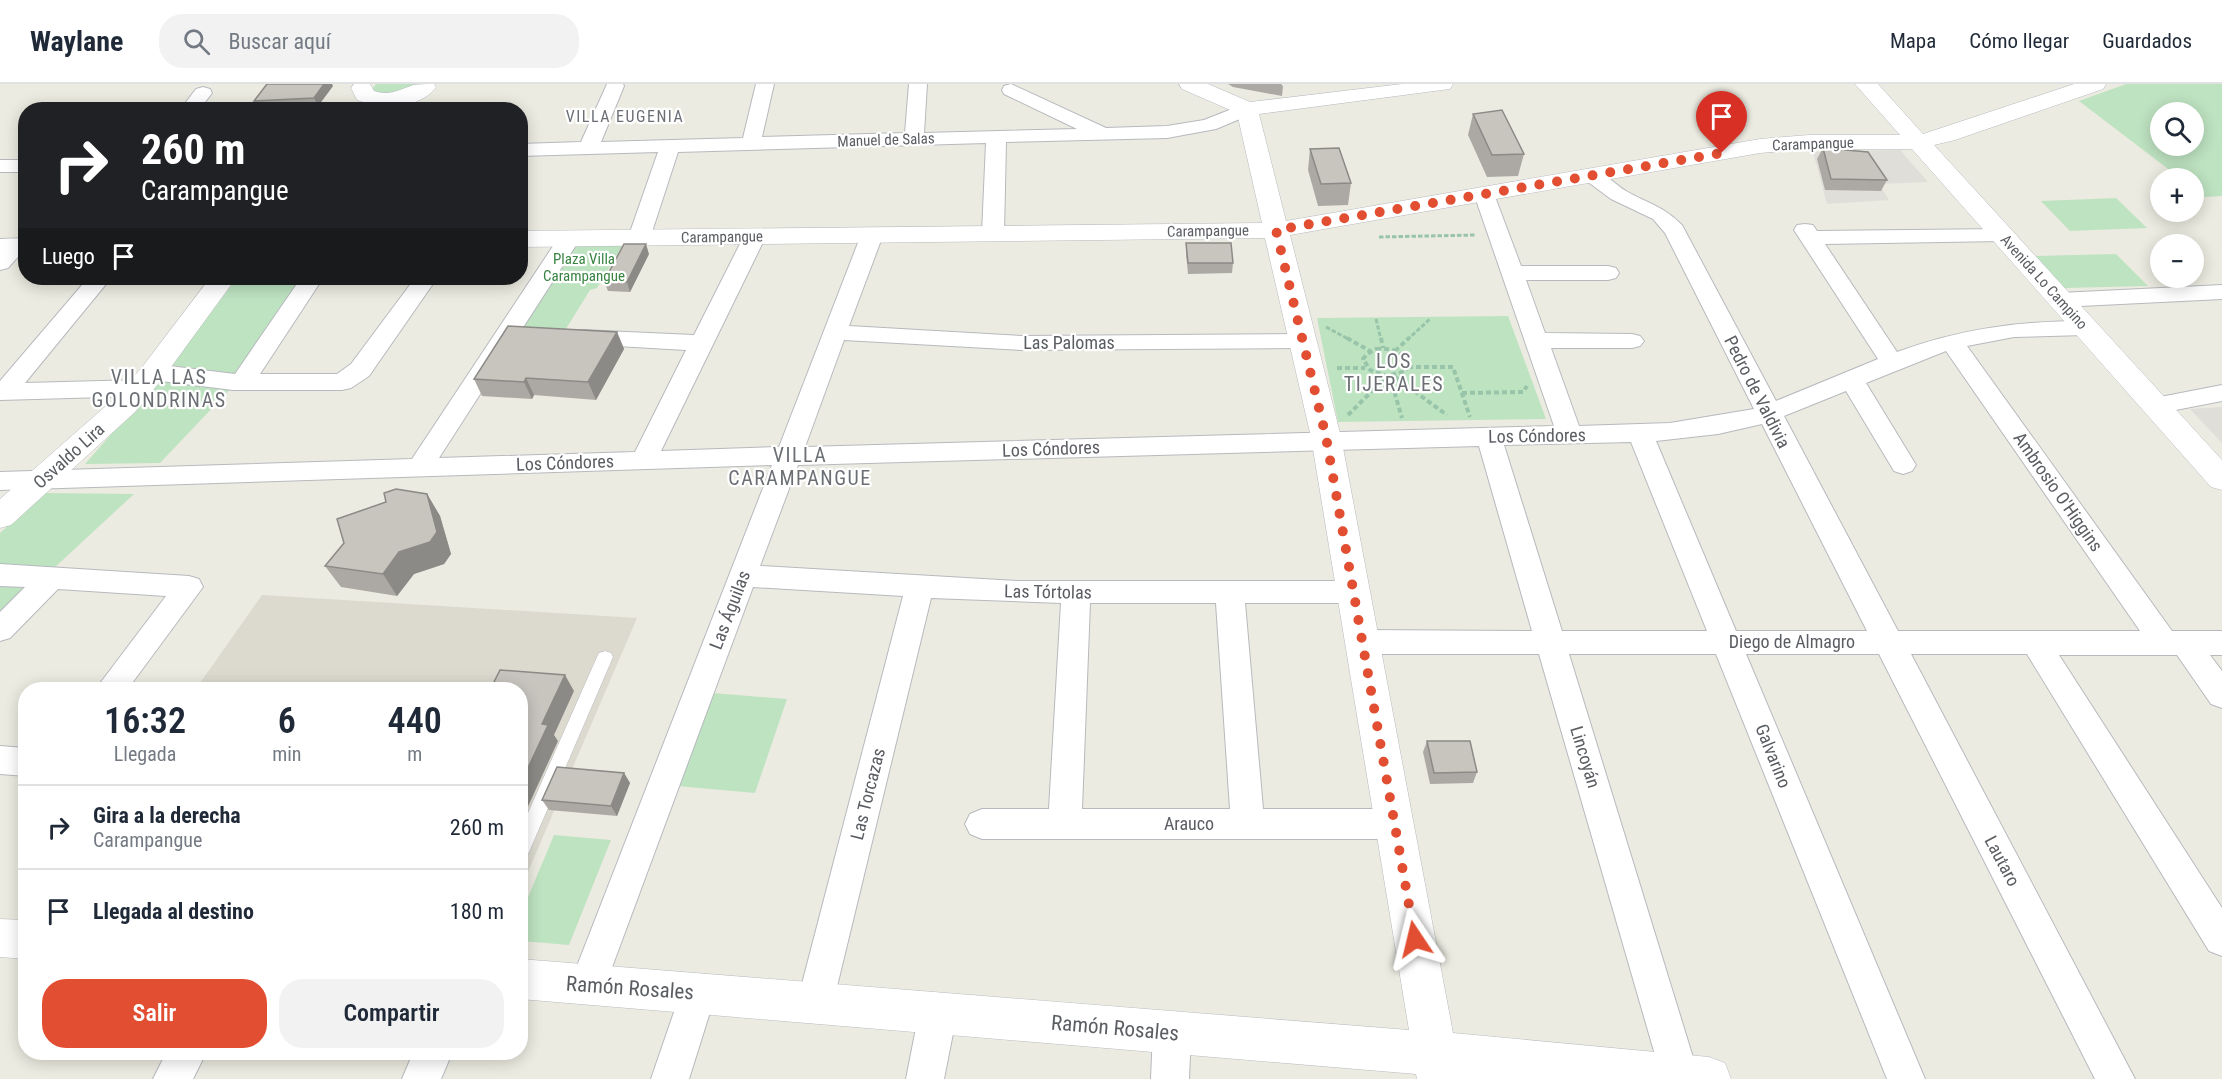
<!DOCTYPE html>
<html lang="es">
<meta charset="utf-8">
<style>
body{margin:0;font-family:"Roboto Condensed",sans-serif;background:#f2f2f3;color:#1f2937;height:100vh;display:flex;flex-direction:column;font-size:22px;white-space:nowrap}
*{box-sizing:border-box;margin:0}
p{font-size:20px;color:#747a83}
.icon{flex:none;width:33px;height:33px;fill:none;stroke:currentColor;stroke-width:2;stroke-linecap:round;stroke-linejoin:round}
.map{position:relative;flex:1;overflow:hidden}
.details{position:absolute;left:18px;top:598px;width:510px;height:378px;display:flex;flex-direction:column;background:#fff;border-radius:24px;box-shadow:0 3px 15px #0003}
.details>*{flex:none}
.top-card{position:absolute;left:18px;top:18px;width:510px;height:183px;border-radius:24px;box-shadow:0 3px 15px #0003;background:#202124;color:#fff;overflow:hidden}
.controls{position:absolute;left:2150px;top:18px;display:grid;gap:12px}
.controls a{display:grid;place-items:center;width:54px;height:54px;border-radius:50%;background:#fff;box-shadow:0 3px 15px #0003;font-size:30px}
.pin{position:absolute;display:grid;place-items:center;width:51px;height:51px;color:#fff;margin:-62px -26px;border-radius:50% 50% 50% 0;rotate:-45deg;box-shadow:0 0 6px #0007}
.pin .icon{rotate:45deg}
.me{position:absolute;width:66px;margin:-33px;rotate:350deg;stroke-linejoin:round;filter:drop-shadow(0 0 4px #0008)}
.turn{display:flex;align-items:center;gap:21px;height:126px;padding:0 24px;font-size:27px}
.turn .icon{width:78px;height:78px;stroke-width:2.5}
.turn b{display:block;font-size:42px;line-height:51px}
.then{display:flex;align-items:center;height:57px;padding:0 24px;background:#0003;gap:12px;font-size:22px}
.eta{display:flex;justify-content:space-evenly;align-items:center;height:102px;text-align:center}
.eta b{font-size:36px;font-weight:600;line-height:42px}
.action{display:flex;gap:12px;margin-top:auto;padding:12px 24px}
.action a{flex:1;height:69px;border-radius:24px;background:#e24e31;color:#fff;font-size:24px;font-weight:600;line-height:69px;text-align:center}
.action a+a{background:#f2f2f3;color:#1f2937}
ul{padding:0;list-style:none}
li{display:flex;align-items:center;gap:18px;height:84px;padding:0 24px;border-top:2px solid #e0e1e3}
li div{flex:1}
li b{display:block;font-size:22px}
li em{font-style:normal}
header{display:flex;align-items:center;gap:36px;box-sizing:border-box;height:84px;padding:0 30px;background:#fff;border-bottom:2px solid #e0e1e3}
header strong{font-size:28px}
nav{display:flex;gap:33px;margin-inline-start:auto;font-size:21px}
.search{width:420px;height:54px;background:#f2f2f3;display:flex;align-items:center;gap:15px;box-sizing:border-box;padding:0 21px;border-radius:24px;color:#747a83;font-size:22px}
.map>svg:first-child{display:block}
.industrial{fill:#e0ded9}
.education{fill:#dcdacf}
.green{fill:#bee3c1;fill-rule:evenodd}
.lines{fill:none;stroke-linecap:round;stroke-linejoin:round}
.lane-casing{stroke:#b7b9be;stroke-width:1}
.street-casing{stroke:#b7b9be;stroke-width:2}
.secondary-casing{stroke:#b7bac0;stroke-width:1}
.path-far1{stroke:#98c4a9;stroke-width:3;stroke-dasharray:4.5 2;stroke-linecap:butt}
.path{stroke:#98c4a9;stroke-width:4;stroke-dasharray:5 3;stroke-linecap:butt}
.lane{fill:#fff;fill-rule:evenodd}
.street{fill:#fff;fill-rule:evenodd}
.secondary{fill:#fff;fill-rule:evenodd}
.wall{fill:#aca9a4}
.shaded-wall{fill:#8c8a86}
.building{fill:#c8c5bf;stroke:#8c8a86;stroke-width:1.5}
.route{stroke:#e24e31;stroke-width:10;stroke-dasharray:0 18}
.labels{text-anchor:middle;stroke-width:4.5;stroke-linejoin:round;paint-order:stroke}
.far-street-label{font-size:15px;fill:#5a5d62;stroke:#fff}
.far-park-label{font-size:15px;fill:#388342;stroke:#fff}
.far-neighbourhood-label{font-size:16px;letter-spacing:1.5px;fill:#6b6f74;stroke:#fff}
.street-label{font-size:18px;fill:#5a5d62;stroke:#fff}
.neighbourhood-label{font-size:20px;letter-spacing:1.5px;fill:#6b6f74;stroke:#fff}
.near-street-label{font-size:21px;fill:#5a5d62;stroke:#fff}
</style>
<header>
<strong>Waylane</strong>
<div class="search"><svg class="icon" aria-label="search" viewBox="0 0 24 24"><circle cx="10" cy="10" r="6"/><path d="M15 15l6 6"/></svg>Buscar aquí</div>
<nav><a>Mapa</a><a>Cómo llegar</a><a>Guardados</a></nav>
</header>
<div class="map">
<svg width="2222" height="995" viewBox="0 0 2222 995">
<rect width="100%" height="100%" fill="#ecebe1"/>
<g class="industrial">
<path d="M1900 66 1928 98 1879 100 1889 116 1827 120 1813 68Z"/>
<path d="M2222 323V359L2190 325Z"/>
</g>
<path class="education" d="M262 511 637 534 521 804 520 606H195Z"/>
<g class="green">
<path d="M376 0H423L407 25 358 26Z"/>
<path d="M2126 0H2222V112L2204 113 2193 104V94H2180L2079 17ZM2193 28V62H2160V28Z"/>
<path d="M2116 114 2147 144 2070 147 2041 117Z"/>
<path d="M572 160 622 162 597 204 590 206 564 248 518 245Z"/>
<path d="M2116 170 2148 202 2064 204 2035 172Z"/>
<path d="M237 194H303L236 299 160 379 85 380 158 297Z"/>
<path d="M1508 232 1546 335 1338 338 1317 234Z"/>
<path d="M43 409 134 410 0 534V449Z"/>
<path d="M713 609 787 615 755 709 677 702Z"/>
<path d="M554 751 611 756 569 861 521 857V830Z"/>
</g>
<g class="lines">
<defs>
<path id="lane" d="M605 567 611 569 613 573 529 768 526 774 520 776V747L597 573 599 569Z"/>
<g id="street">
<path d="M607 0H623L624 2 601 58 743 54 756 0H774L762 53 905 49 909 0H927L924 49 1077 45 1004 10 1002 6 1004 2 1011 0 1106 44 1167 42 1204 36 1247 19 1254 21 1257 25 1254 29 1216 45 1167 54 1006 58 1004 149 1001 154 993 155 985 154 982 149 986 59 678 68 650 154 647 159 639 160 631 159 628 154 658 68 520 72V60L581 58Z"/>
<path d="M203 3 210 5 212 9 199 26H180L196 5Z"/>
<rect x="0" y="76" width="26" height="12"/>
<path d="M1591 85C1605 88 1614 100 1626 107 1649 120 1663 122 1682 141L1776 317 1878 275 1794 146 1797 141 1805 140 1813 141 1817 147 2002 145 2010 146 2013 151 2010 156 2002 157 1825 160 1897 268C1959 245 2019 237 2085 237L2093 239 2097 244 2093 249 2085 251 2014 253 1967 262 2172 547H2222V571H2210L2222 587V624L2211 620 2177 571H2059L2222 824V872L2209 867 2027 570H1911L2135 995H2095L1879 570H1746L1925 995H1887L1716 570H1569L1699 993 1698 995H1662L1539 570H1362L1351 566 1347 558 1351 550 1362 546 1532 547 1479 362 798 381 760 482 1017 497H1353L1363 500 1367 508 1363 516 1353 519H1245L1263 725H1395L1407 730 1412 740 1407 750 1395 755H982L970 750 965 740 970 730 982 725H1049L1061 519 931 514 833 919 828 932 815 937 802 932 797 919 903 512 753 503 601 913 588 918 575 913 570 900 772 381 0 406V388L412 375 561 150 569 149 577 150 580 155 439 374 635 368 686 266 582 260 574 258 570 253 574 248 582 246 694 251 744 152 747 147 755 146 763 147 766 152 661 367 779 363 861 151 864 146 872 145 880 146 883 151 849 242 1022 252 1303 250 1311 252 1315 257 1311 262 1303 264 1022 266 844 256 805 363 1554 342 1474 110 1477 106 1484 104 1491 106 1494 110 1521 182H1608L1616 184 1619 189 1616 194 1608 196H1526L1545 249 1632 250 1640 252 1644 257 1640 262 1632 264H1551L1579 342 1670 339 1754 325 1665 149 1653 135 1611 115 1584 95 1581 91 1584 87ZM1946 267 2140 547H1898L1784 332 1846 307 1894 387 1903 390 1912 387 1916 381 1866 299ZM1762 340 1867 547H1736L1656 357 1718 350ZM1631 358 1707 547H1562L1504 361ZM1090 519H1216L1230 725H1082Z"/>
<path d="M16 155 24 157 26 164 8 184 0 186V166L8 157Z"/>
<path d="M88 194H111L25 299 140 296 149 298 152 304 149 310 140 312 0 316V297Z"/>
<path d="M301 194H323L260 290H337L351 280 415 194H437L369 292 351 304 342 306H233L153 296 144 294 141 288 144 282 153 280 235 290Z"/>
<path d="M2222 201V215L2060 223 2052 221 2049 216 2052 211 2060 209Z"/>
<path d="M2222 301V317L2155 330 2146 328 2143 322 2146 316 2155 314Z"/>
<path d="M0 480 189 492 199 495 203 503 127 606H95L166 512 58 505 10 554 0 557V528L25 503 0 502Z"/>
<path d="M0 662 26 664V692L0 690Z"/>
<path d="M698 891 711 896 716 909 689 995H651L685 896Z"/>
<path d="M938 911 951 916 957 929 944 995H906L919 929 925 916Z"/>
<path d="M1172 929 1185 935 1191 948 1189 995H1151L1153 948 1159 935Z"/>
<path d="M166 969H206L193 995H153Z"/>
<path d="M413 969H452L441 995H402Z"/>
</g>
<g id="secondary">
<path d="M354 0H370L374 7C389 12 400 6 413 1 419 0 427 0 434 0L436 3C420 26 380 24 357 16L351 4Z"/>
<path d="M1179 0H1208L1250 18 1402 0H1453L1450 5 1442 6 1259 30 1286 137 1760 55 1809 51H1900L1855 0H1878L1923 50 2074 0H2106L2103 5 1955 56 1934 61 2222 376V406L2211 403 1912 65H1809L1760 69 1290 151 1341 353 1453 949 1709 973 1725 979 1731 995H1417L1416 990 520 915V875L1409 946 1311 353 1265 154 520 163V147L1262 139 1237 29 1182 5Z"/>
<path d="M26 154V170L0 171V155Z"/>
<path d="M210 194H236L163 294 135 328 11 441 0 444V415L115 314 143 282Z"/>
<path d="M0 835 26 836V875L0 873Z"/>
</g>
</defs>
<use href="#lane" class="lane-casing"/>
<use href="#street" class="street-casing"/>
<use href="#secondary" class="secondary-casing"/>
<g class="path-far1">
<path d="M321 22 347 21"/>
<path d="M1379 153 1476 151"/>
<path d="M1376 235 1381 256"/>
<path d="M1326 243 1350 256"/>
<path d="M1407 256 1430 235"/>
</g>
<g class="path">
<path d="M1347 254 1370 267"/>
<path d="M1381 254 1383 264"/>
<path d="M1376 265C1389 264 1400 266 1408 278L1406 287 1387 292 1370 286 1363 275 1367 270Z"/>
<path d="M1395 267 1409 254"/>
<path d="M1408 283H1453L1470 333"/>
<path d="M1337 284H1365"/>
<path d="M1390 293 1402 334"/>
<path d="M1395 293 1447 331"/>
<path d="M1462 309 1523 308 1527 302"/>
<path d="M1348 331 1386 293"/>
</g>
<use href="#lane" class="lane"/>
<use href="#street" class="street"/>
<use href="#secondary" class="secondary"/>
</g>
<g class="wall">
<path d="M1228 0H1281L1283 2 1282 12 1233 3Z"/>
<path d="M333 2 318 22 258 26 254 17Z"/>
<path d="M1473 30 1524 70 1518 92 1487 93 1468 51Z"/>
<path d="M1823 64 1887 96 1881 107 1825 106 1817 75Z"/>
<path d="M1310 65 1351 99 1348 121 1318 122 1308 86Z"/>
<path d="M1186 159 1233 179 1232 189 1188 190 1186 169Z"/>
<path d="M649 170 630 208 608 207 604 197Z"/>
<path d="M617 248 624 265 596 316 534 311 532 315 482 312 474 295Z"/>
<path d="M427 410 440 432 451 470 444 480 414 490 397 512 341 503 325 482Z"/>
<path d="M1427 657 1477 688 1473 699 1430 700 1423 668Z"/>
<path d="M624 689 630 699 617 732 549 726 542 716Z"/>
</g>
<g class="shaded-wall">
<path d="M324 0H332L333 2 318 22 314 14Z"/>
<path d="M646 160 649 170 630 208 627 198Z"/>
<path d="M617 248 624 265 596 316 588 298Z"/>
<path d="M526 294 534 311 532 315 524 298Z"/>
<path d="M427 410 440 432 451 470 444 480 414 490 397 512 383 490 399 468Z"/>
<path d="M565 591 574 607 554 651 558 657 520 740V701L542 640Z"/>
<path d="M624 689 630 699 617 732 611 722Z"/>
</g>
<g class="building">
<path d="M267 0H324L314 14 254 17Z"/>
<path d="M1502 26 1524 70 1492 71 1473 30Z"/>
<path d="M1339 64 1351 99 1321 100 1310 65Z"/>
<path d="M1823 64 1868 68 1887 96 1831 95Z"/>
<path d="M1186 159H1231L1233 179H1188Z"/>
<path d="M624 160H646L627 198 604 197Z"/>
<path d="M508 242 617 248 588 298 526 294 524 298 474 295Z"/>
<path d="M396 405 427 410 437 448 430 458 399 468 383 490 325 482 344 459 337 435 386 418 384 409Z"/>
<path d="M500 586 565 591 542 640 548 641 520 701V606H490Z"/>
<path d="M339 600 378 602 376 606H335Z"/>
<path d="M1427 657H1470L1477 688 1434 689Z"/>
<path d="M557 683 624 689 611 722 542 716Z"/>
</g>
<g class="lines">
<path class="route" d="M1415 855 1326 353 1276 146 1722 69"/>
</g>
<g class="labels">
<g class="far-street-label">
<text transform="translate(886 56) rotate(-2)" y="5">Manuel de Salas</text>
<text transform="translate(1813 60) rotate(-2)" y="5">Carampangue</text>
<text transform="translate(1208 147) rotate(-1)" y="5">Carampangue</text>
<text transform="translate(722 153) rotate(-1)" y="5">Carampangue</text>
<text transform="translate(2044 198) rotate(48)" y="5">Avenida Lo Campino</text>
</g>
<g class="far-park-label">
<text x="584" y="180">Plaza Villa<tspan x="584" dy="17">Carampangue</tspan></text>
</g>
<g class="far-neighbourhood-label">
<text x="625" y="38">VILLA EUGENIA</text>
</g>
<g class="street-label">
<text x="1069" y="265">Las Palomas</text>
<text transform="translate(1757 308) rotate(63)" y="6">Pedro de Valdivia</text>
<text transform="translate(1537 352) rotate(-1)" y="6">Los Cóndores</text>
<text transform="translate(1051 365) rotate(-2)" y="6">Los Cóndores</text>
<text transform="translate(69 372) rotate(-42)" y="6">Osvaldo Lira</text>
<text transform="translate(565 379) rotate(-2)" y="6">Los Cóndores</text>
<text transform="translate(2058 408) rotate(55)" y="6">Ambrosio O'Higgins</text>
<text transform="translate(1048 508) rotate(1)" y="6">Las Tórtolas</text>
<text transform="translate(730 526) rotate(-69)" y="6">Las Águilas</text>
<text x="1792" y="564">Diego de Almagro</text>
<text transform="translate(1773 672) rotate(68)" y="6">Galvarino</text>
<text transform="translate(1585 673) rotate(73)" y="6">Lincoyán</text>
<text transform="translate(868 710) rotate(-76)" y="6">Las Torcazas</text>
<text x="1189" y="746">Arauco</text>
<text transform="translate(2002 777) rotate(62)" y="6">Lautaro</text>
</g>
<g class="neighbourhood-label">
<text x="1394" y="284">LOS<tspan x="1394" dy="23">TIJERALES</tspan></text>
<text x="159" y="300">VILLA LAS<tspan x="159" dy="23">GOLONDRINAS</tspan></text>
<text x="800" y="378">VILLA<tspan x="800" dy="23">CARAMPANGUE</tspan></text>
</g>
<g class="near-street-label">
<text transform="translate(630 904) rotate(4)" y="7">Ramón Rosales</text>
<text transform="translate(1115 944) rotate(5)" y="7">Ramón Rosales</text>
</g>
</g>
</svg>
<div class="controls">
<a><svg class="icon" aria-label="search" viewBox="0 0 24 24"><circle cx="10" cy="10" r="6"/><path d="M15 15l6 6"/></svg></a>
<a>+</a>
<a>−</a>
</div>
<div class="pin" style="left:1722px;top:69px;background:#d93025"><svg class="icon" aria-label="arrive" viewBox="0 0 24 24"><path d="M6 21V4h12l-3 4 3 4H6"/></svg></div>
<svg class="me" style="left:1415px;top:855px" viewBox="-20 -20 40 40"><path d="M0-17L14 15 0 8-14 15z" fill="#e24e31" stroke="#fff" stroke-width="4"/></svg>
<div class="top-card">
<div class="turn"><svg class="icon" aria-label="right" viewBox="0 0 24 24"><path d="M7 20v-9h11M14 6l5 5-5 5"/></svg><div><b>260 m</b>Carampangue</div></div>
<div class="then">Luego<svg class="icon" aria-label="arrive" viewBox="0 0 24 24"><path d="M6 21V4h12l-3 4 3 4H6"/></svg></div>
</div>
<section class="details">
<div class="eta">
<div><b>16:32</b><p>Llegada</p></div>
<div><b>6</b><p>min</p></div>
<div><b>440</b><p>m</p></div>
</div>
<ul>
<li><svg class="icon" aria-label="right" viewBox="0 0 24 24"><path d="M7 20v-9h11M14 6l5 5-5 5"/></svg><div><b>Gira a la derecha</b><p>Carampangue</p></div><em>260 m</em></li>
<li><svg class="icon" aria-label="arrive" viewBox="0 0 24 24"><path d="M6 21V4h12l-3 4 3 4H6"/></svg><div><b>Llegada al destino</b></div><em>180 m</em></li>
</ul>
<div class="action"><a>Salir</a><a>Compartir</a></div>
</section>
</div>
